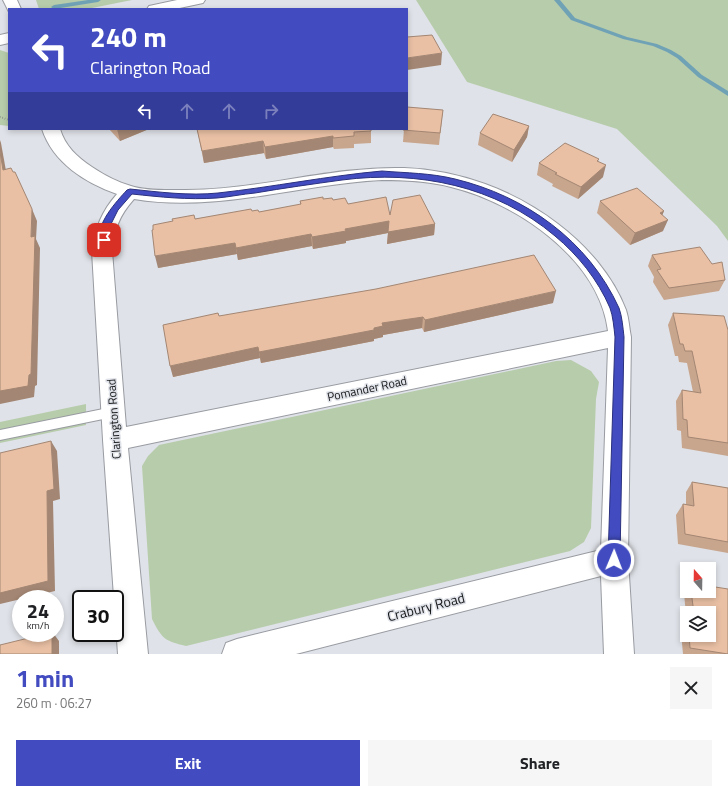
<!DOCTYPE html>
<meta charset="utf-8">
<style>
body{margin:0;font-family:"Titillium Web",sans-serif;background:#f6f6f6;color:#202124;height:100vh;display:flex;flex-direction:column;font-size:15px;white-space:nowrap}
*{box-sizing:border-box;margin:0}
p{font-size:13px;color:#757577}
.icon{flex:none;width:22px;height:22px;fill:none;stroke:currentColor;stroke-width:2;stroke-linecap:round;stroke-linejoin:round}
.map{position:relative;height:654px;overflow:hidden}
.side{display:flex;flex-direction:column;background:#fff;flex:1}
.side>*{flex:none}
.banner{position:absolute;left:8px;top:8px;width:400px;height:122px;border-radius:0px;box-shadow:0 2px 6px #0003;background:#424cc0;color:#fff;overflow:hidden}
.needle{width:26px;rotate:340deg}
.tools{position:absolute;left:680px;top:562px;display:grid;gap:8px}
.tools a{display:grid;place-items:center;width:36px;height:36px;border-radius:0px;background:#fff;box-shadow:0 2px 6px #0003;font-size:20px}
.speed{position:absolute;left:12px;top:590px;display:flex;gap:8px;font-size:20px;font-weight:700;text-align:center}
.speed>*{display:grid;place-content:center;width:52px;height:52px;border-radius:50%;background:#fff;box-shadow:0 2px 6px #0003;line-height:1}
.speed small{font-size:10px;font-weight:400}
.speed .limit{border:2px solid #111;border-radius:6px;background:#fff;color:#111}
.pin{position:absolute;display:grid;place-items:center;width:34px;height:34px;color:#fff;margin:-17px;border-radius:8px;box-shadow:0 2px 6px #0006}
.me{position:absolute;width:44px;margin:-22px;rotate:1deg;stroke-linejoin:round;filter:drop-shadow(0 0 3px #0008)}
.turn{display:flex;align-items:center;gap:14px;height:84px;padding:0 16px;font-size:18px}
.turn .icon{width:52px;height:52px;stroke-width:2.5}
.turn b{display:block;font-size:28px;line-height:34px}
.lanes{display:flex;align-items:center;height:38px;padding:0 16px;background:#0003;justify-content:center;gap:20px;direction:ltr}
.lanes .off{opacity:.35}
.round{display:grid;place-items:center;flex:none;width:42px;height:42px;border-radius:0px;background:#f6f6f6}
.summary{display:flex;align-items:center;justify-content:space-between;height:68px;padding:0 16px}
h1{font-size:24px;font-weight:700;line-height:30px;color:#424cc0}
.primary-button{display:flex;gap:8px;margin-top:auto;padding:8px 16px}
.primary-button a{flex:1;height:46px;border-radius:0px;background:#424cc0;color:#fff;font-size:16px;font-weight:700;line-height:46px;text-align:center}
.primary-button a+a{background:#f6f6f6;color:#202124}
.map>svg:first-child{display:block}
.green{fill:#b7ccab}
.lines{fill:none;stroke-linecap:round;stroke-linejoin:round}
.stream{fill:#70a2b6;fill-rule:evenodd}
.lane-casing{stroke:#989ba1;stroke-width:2}
.street-casing{stroke:#989ba1;stroke-width:2}
.secondary-casing{stroke:#989ba1;stroke-width:2}
.path{stroke:#797b7f;stroke-width:2;stroke-dasharray:0.5 2;stroke-linecap:butt}
.lane{fill:#fff;fill-rule:evenodd}
.street{fill:#fff;fill-rule:evenodd}
.secondary{fill:#fff;fill-rule:evenodd}
.wall{fill:#c8a58d;fill-rule:evenodd}
.shaded-wall{fill:#a38673}
.building{fill:#e9c0a4;stroke:#a38673}
.route{fill:#424cc0;stroke:#2b317d}
.labels{text-anchor:middle;stroke-width:3;stroke-linejoin:round;paint-order:stroke}
.street-label{font-size:12px;fill:#161719;stroke:#dfe2e8}
.near-street-label{font-size:14px;fill:#161719;stroke:#dfe2e8}
</style>
<div class="map">
<svg width="728" height="654" viewBox="0 0 728 654">
<rect width="100%" height="100%" fill="#dfe2e8"/>
<g class="green">
<path d="M36 0H132L87 9H39Z"/>
<path d="M416 0H728V241L717 226 617 129 467 82Z"/>
<path d="M0 50 9 53V126L0 125Z"/>
<path d="M571 360 591 371 599 382 596 399 591 528 584 542 570 551 186 646C165 641 162 639 152 619L142 466 148 456 159 445 556 361Z"/>
<path d="M86 404V425L0 443V422Z"/>
</g>
<g class="lines">
<g class="stream">
<path d="M88 0H101L98 2 54 9 51 7 54 5Z"/>
<path d="M554 0H560L575 18 627 37 657 44 671 50 681 56 702 75 728 91V96L698 77 677 58 667 52 653 46 623 39 571 20Z"/>
</g>
<defs>
<path id="lane" d="M113 407 117 408 119 412 117 416 113 417 0 440V430Z"/>
<g id="street">
<path d="M3 0H17L21 9H9V12Z"/>
<path d="M42 129H60C65 146 77 157 92 167 104 175 117 182 131 186 147 191 166 190 182 190 257 191 329 166 404 168 459 170 514 190 558 224 587 246 613 276 626 310 629 319 629 328 631 337L628 560 634 654H604L601 576 296 654H222L226 643 237 639 601 550 608 348 128 448 148 654H118L103 440 92 251C95 228 102 211 117 194 86 183 53 163 42 129ZM382 180C405 180 429 181 451 187 517 203 599 259 608 331L126 427 112 251C115 228 119 216 134 199 218 213 299 184 382 180Z"/>
</g>
<g id="secondary">
<path d="M177 0H205L203 3 175 9H147L149 6Z"/>
<path d="M9 33V43L0 45V35Z"/>
</g>
</defs>
<use href="#lane" class="lane-casing"/>
<use href="#street" class="street-casing"/>
<use href="#secondary" class="secondary-casing"/>
<path class="path" d="M0 117 9 120"/>
<use href="#lane" class="lane"/>
<use href="#street" class="street"/>
<use href="#secondary" class="secondary"/>
</g>
<g class="wall">
<path d="M443 110 439 145 403 142 404 129Z"/>
<path d="M529 126 527 137 512 162 478 145 480 133Z"/>
<path d="M109 129H149L120 141Z"/>
<path d="M197 129 371 131V143L354 144V148L334 149 333 147 266 159 264 153 204 163Z"/>
<path d="M599 159 598 162 603 177 578 199 552 186 553 184 537 175 539 163Z"/>
<path d="M323 199 333 200 390 215 435 224 434 235 387 244 388 233 346 241V243L313 249 312 246 238 260 237 254 158 268 195 219 252 211 259 212 300 205V201Z"/>
<path d="M600 201 664 211 662 215 663 231 630 245 597 213Z"/>
<path d="M652 255 712 264 725 280 719 291 664 300 653 282 654 277 648 266Z"/>
<path d="M553 303 424 332 422 328 383 335V337L374 339V341L261 363 260 358 173 377 219 316Z"/>
<path d="M673 313 728 330V456L682 448 681 431 677 430 676 401 682 390 693 392 687 363 679 362 678 356H675L668 325Z"/>
<path d="M692 482 728 488V553L678 544 676 515 683 504 686 505V492Z"/>
<path d="M687 588V591H709L728 654H683L680 622 686 615 684 593ZM687 613H709V635H687Z"/>
</g>
<g class="shaded-wall">
<path d="M442 53 441 65 407 70V58Z"/>
<path d="M529 126 527 137 512 162 514 150Z"/>
<path d="M117 129H149L120 141Z"/>
<path d="M333 136V147L266 159 265 147Z"/>
<path d="M0 140 1 143 8 182 3 170 0 152Z"/>
<path d="M263 141 264 153 204 163 202 151Z"/>
<path d="M606 165 603 177 578 199 581 187Z"/>
<path d="M32 209 37 221 36 239 40 248 37 385 35 386 34 397 0 404V391L31 237Z"/>
<path d="M664 211 659 223 668 220 663 231 630 245 635 233 660 213Z"/>
<path d="M389 221 435 224 434 235 387 244 388 233 346 241V243L313 249 312 237 345 229Z"/>
<path d="M311 234 312 246 238 260 236 248Z"/>
<path d="M235 243 237 254 158 268 155 256Z"/>
<path d="M556 291 553 303 424 332 425 320Z"/>
<path d="M423 317 422 328 383 335V337L374 339V341L261 363 259 352 374 328 382 323Z"/>
<path d="M258 347 260 358 173 377 170 366Z"/>
<path d="M51 441 57 451 60 499 53 501 55 591 0 604V593L47 491Z"/>
<path d="M52 633H53L59 641V654H52Z"/>
</g>
<g class="building">
<path d="M432 35 442 53 407 58V37Z"/>
<path d="M407 107 443 110 440 133 403 130 404 129H407Z"/>
<path d="M493 114 529 126 514 150 480 133Z"/>
<path d="M197 129H371V131L354 132V136L333 138V136L265 147 263 141 202 151Z"/>
<path d="M565 143 599 159 597 161 606 165 581 187 555 174 557 173 539 163Z"/>
<path d="M0 152 3 170 11 168 13 172H15L32 209 31 237 35 236 31 374 29 375 28 386 0 391Z"/>
<path d="M637 188 664 211 660 213 668 220 635 233 600 201Z"/>
<path d="M420 195 435 224 388 232 389 221 345 229 346 231 312 237 311 234 236 248 235 243 155 256 152 230H153V225L173 221 172 219 194 215 195 219 251 209 252 211 258 210 259 212 301 204 300 201 323 197V199L332 198 333 200 345 198 348 204 386 197 390 215 393 200Z"/>
<path d="M700 247 712 264 722 262 725 280 669 288 657 270 661 269 652 255Z"/>
<path d="M534 255 556 291 425 320 423 317 382 323 383 326 374 328V330L259 352 258 347 170 366 163 325 218 313 219 316 376 289Z"/>
<path d="M673 313 724 316 728 330V443L688 437 687 420 683 419 682 390 701 393 692 351H685L683 344H680Z"/>
<path d="M51 441 54 489 47 491 48 581 0 593V453Z"/>
<path d="M692 482 728 488V542L685 534 683 504 694 506Z"/>
<path d="M709 586 728 589V654L690 648 689 635H709V613H694L691 591H709Z"/>
<path d="M49 633H52V654H0V645Z"/>
</g>
<path class="route" d="M382 171C406 173 431 173 455 179 525 196 588 240 619 308 622 316 623 328 624 337L620 560 618 564 614 566 610 564 608 560 615 337C614 328 613 316 610 308 598 280 578 255 555 236 496 186 418 170 342 180 313 184 284 188 255 193 243 194 229 197 217 198 188 200 160 197 132 194L118 210 109 228 106 242H101C94 225 117 201 127 190L130 189C159 192 189 196 218 193 273 187 327 176 382 171Z"/>
<g class="labels">
<g class="street-label">
<text transform="translate(367 389) rotate(-12)" y="4">Pomander Road</text>
<text transform="translate(114 419) rotate(-94)" y="4">Clarington Road</text>
</g>
<g class="near-street-label">
<text transform="translate(426 607) rotate(-14)" y="5">Crabury Road</text>
</g>
</g>
</svg>
<div class="tools">
<a><svg class="needle" viewBox="-14 -14 28 28"><path d="M0-13l5 13h-10z" fill="#e53935"/><path d="M0 13l5-13h-10z" fill="#757577"/></svg></a>
<a><svg class="icon" aria-label="layers" viewBox="0 0 24 24"><path d="M12 4l9 5-9 5-9-5zM3 14l9 5 9-5"/></svg></a>
</div>
<div class="speed"><div>24<small>km/h</small></div><div class="limit">30</div></div>
<div class="pin" style="left:104px;top:240px;background:#d93025"><svg class="icon" aria-label="arrive" viewBox="0 0 24 24"><path d="M6 21V4h12l-3 4 3 4H6"/></svg></div>
<svg class="me" style="left:614px;top:560px" viewBox="-20 -20 40 40"><circle r="17" fill="#424cc0" stroke="#fff" stroke-width="3"/><path d="M0-11L8 9 0 5-8 9z" fill="#fff"/></svg>
<div class="banner">
<div class="turn"><svg class="icon" aria-label="left" viewBox="0 0 24 24"><path d="M17 20v-9H6M10 6l-5 5 5 5"/></svg><div><b>240 m</b>Clarington Road</div></div>
<div class="lanes"><svg class="icon" aria-label="left" viewBox="0 0 24 24"><path d="M17 20v-9H6M10 6l-5 5 5 5"/></svg><svg class="icon off" aria-label="ahead" viewBox="0 0 24 24"><path d="M12 20V5M6 11l6-6 6 6"/></svg><svg class="icon off" aria-label="ahead" viewBox="0 0 24 24"><path d="M12 20V5M6 11l6-6 6 6"/></svg><svg class="icon off" aria-label="right" viewBox="0 0 24 24"><path d="M7 20v-9h11M14 6l5 5-5 5"/></svg></div>
</div>
</div>
<section class="side">
<div class="summary"><div><h1>1 min</h1><p>260 m · 06:27</p></div><a class="round"><svg class="icon" aria-label="close" viewBox="0 0 24 24"><path d="M6 6l12 12M18 6L6 18"/></svg></a></div>
<div class="primary-button"><a>Exit</a><a>Share</a></div>
</section>
